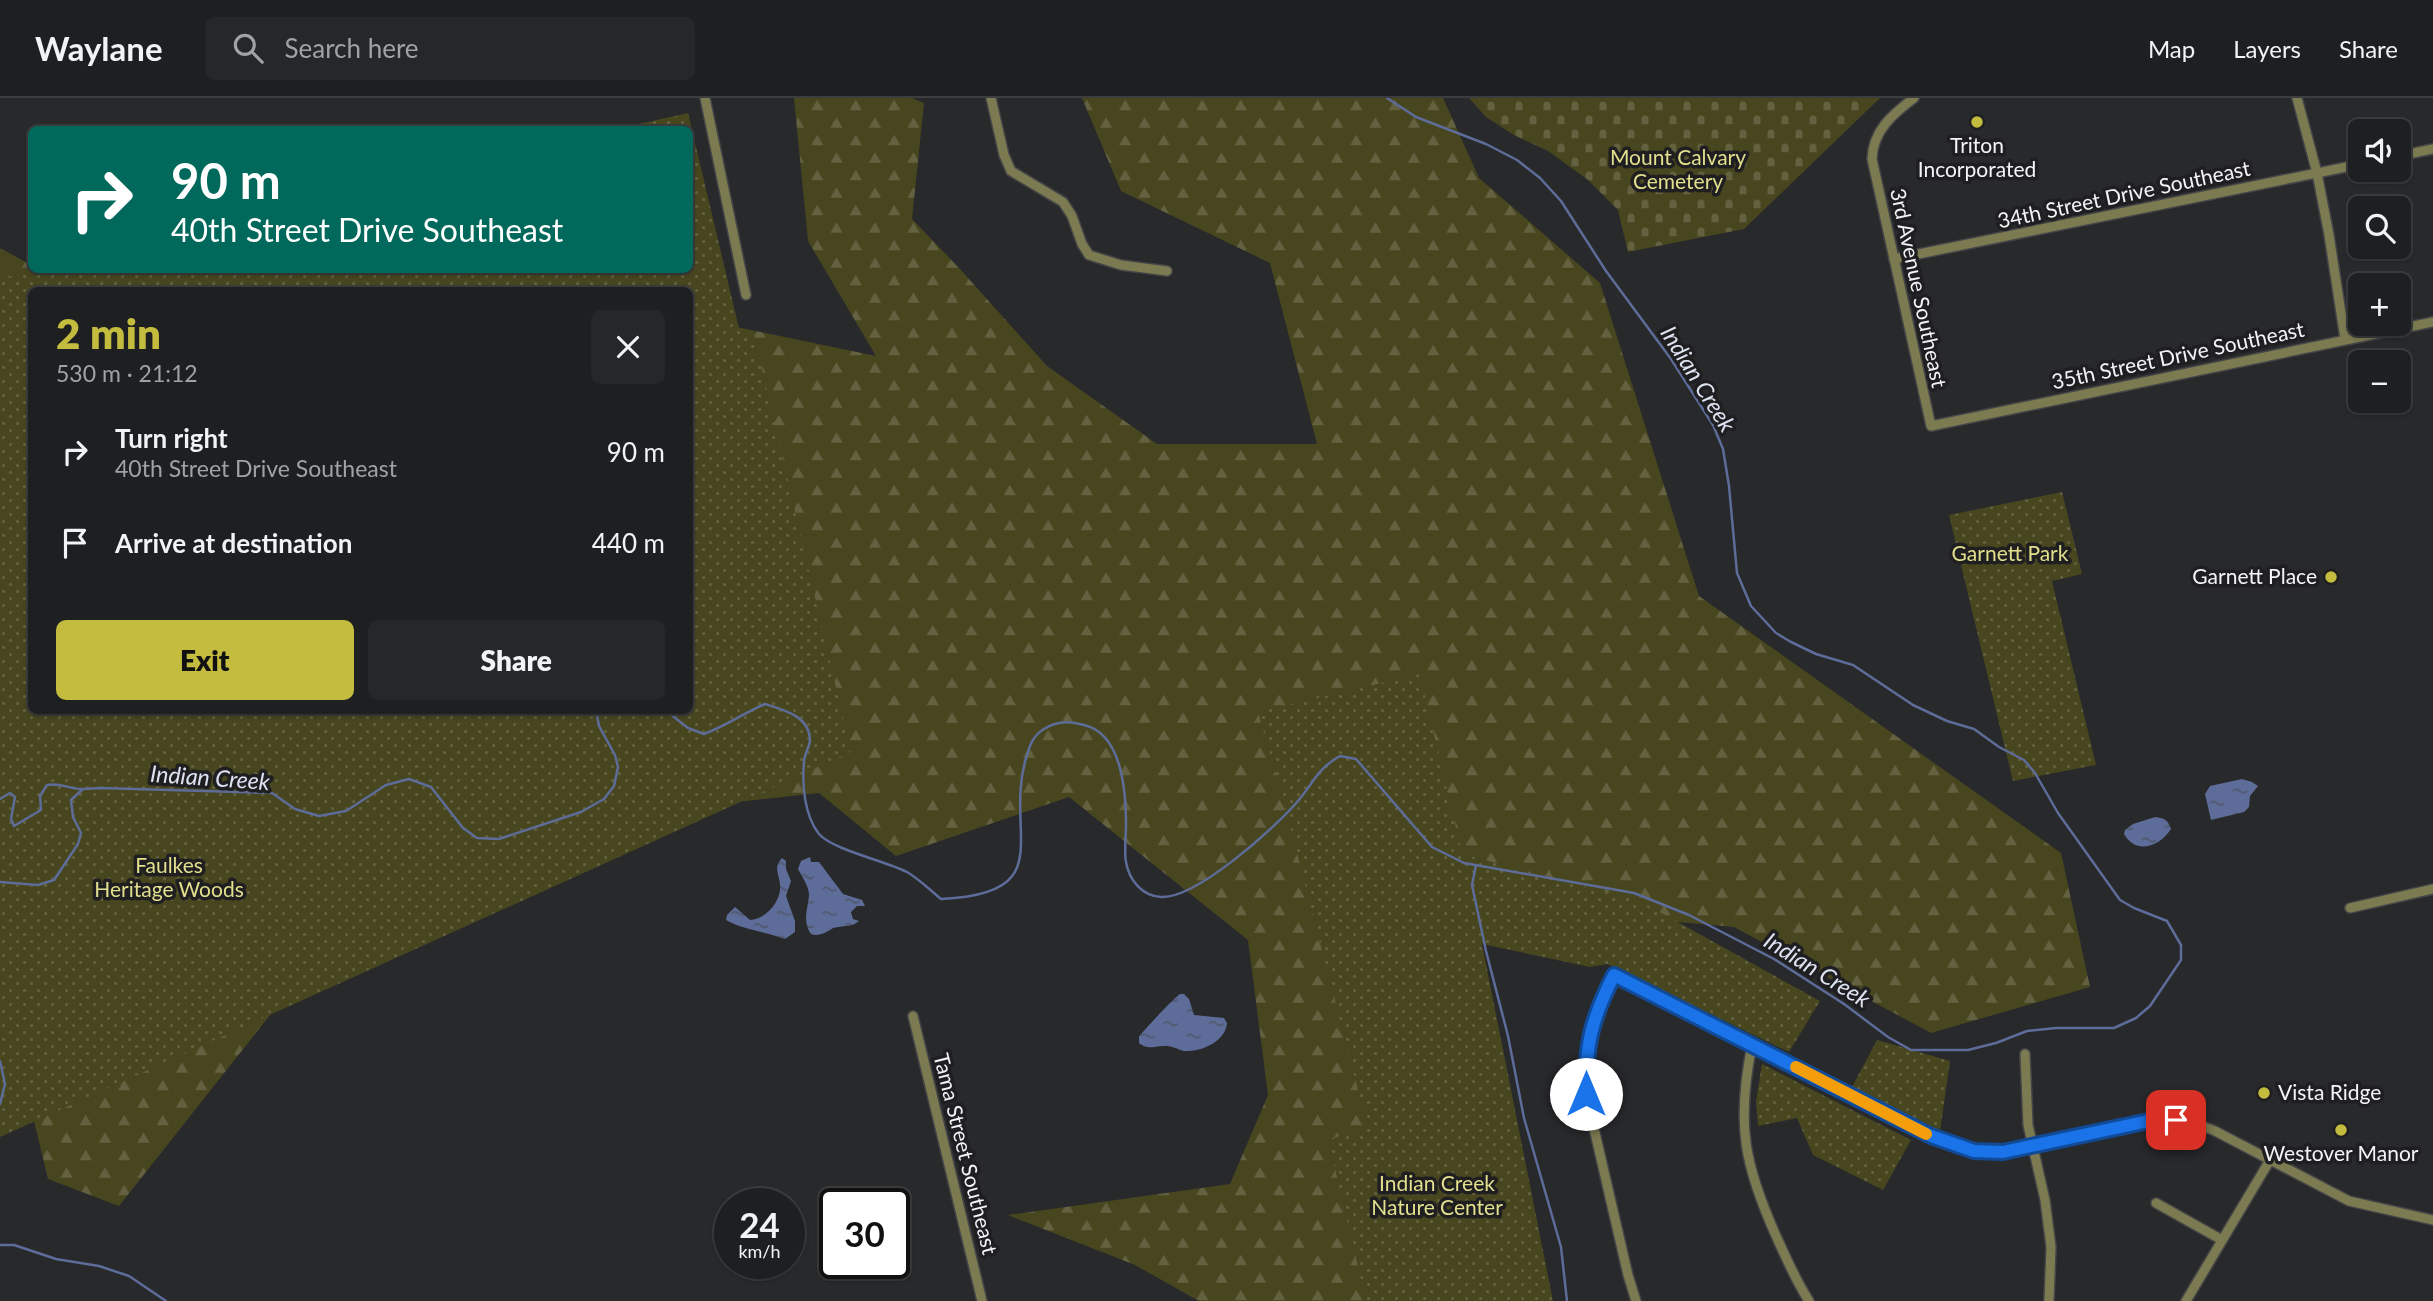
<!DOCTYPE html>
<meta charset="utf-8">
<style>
body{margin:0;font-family:Lato,sans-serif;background:#262729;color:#f1f3f6;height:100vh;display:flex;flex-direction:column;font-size:26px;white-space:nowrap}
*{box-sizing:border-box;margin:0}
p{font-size:23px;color:#a1a2a5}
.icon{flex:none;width:38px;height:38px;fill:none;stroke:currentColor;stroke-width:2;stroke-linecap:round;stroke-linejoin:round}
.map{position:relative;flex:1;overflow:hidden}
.sheet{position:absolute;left:28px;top:189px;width:665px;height:427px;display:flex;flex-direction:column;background:#1e1f20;border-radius:10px;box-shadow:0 2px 5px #0004,0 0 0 2px #3c3d3e}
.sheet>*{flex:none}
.top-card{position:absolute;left:28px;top:28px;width:665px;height:147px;border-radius:10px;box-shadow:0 2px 5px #0004,0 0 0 2px #3c3d3e;background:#00695c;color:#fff;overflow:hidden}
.controls{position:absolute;left:2348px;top:21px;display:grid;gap:14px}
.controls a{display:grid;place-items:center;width:63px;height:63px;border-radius:10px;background:#1e1f20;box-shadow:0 2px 5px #0004,0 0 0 2px #3c3d3e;font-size:35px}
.speed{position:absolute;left:714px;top:1090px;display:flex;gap:14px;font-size:35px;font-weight:700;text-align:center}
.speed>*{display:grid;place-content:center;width:91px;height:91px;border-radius:50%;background:#1e1f20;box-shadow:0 2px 5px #0004,0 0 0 2px #3c3d3e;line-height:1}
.speed small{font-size:18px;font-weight:400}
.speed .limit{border:4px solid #111;border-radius:10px;background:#fff;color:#111}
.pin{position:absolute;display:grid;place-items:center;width:60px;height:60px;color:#fff;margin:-30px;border-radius:14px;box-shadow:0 4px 10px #0006}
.me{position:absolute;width:77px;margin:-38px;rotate:0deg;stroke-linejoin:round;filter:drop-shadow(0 0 5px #0008)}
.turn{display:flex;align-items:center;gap:24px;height:147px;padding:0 28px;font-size:32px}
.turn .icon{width:91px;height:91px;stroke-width:2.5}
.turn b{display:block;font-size:49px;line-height:60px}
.round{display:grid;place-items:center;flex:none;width:74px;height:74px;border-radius:10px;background:#262729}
.headline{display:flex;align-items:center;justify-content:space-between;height:119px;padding:0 28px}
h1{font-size:42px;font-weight:800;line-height:52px;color:#c4bc3e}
.primary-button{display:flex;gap:14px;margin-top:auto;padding:14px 28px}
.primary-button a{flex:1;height:80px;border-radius:10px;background:#c4bc3e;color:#111;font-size:28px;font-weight:800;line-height:80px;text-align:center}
.primary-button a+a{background:#262729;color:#f1f3f6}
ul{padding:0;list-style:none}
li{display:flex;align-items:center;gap:21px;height:91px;padding:0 28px}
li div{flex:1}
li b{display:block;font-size:26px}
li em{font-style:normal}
header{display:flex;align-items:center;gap:42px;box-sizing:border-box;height:98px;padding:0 35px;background:#1e1f20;border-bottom:2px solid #3c3d3e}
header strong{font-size:33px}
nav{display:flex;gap:38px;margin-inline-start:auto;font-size:24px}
.search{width:490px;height:63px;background:#262729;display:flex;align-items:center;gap:18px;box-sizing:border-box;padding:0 24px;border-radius:10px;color:#a1a2a5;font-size:26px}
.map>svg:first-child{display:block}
.forest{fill:url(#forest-firs);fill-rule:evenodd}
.cemetery{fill:url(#cemetery-stones)}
.park{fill:url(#park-dots);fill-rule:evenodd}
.water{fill:url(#water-ripples)}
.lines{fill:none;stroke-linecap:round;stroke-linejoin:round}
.stream{stroke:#5d6c99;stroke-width:2.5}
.minor-casing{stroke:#444547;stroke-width:12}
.minor{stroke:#7c7a50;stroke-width:9}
.route-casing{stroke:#114b97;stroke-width:18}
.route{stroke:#1a73e8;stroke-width:12}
.slow{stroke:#f59e0b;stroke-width:12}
.poi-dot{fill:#c4bc3e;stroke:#1f1f21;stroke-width:2.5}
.labels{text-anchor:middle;stroke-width:7;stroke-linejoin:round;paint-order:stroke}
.poi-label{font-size:21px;fill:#f3f4f5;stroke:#1f1f21}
.park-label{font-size:21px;fill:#e2df8d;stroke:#1f1f21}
.street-label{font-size:21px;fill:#f3f4f5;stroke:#1f1f21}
.water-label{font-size:23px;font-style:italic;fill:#dee3f2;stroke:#1f1f21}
</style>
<header>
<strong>Waylane</strong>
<div class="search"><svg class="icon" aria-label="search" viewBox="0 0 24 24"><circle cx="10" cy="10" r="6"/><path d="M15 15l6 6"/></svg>Search here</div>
<nav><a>Map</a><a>Layers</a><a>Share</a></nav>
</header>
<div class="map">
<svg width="2433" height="1203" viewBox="0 0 2433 1203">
<defs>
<pattern id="forest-firs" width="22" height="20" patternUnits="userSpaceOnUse" patternTransform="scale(1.75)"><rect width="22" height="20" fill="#48461f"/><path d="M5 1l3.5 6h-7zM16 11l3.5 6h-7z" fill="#636140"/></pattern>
<pattern id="cemetery-stones" width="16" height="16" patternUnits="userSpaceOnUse" patternTransform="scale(1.75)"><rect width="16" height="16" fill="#48461f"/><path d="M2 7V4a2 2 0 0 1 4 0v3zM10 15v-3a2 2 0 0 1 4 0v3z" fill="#636140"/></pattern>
<pattern id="park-dots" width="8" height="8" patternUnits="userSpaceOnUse" patternTransform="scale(1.75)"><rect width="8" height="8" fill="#48461f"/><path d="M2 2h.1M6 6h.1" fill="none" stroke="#636140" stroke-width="1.8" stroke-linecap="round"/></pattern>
<pattern id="water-ripples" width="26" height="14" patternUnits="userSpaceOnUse" patternTransform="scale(1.75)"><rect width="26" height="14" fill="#5d6c99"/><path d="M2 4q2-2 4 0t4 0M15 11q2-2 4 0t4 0" fill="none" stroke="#52596e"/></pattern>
</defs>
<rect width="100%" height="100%" fill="#28292b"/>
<path class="forest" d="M794 0H912L924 5 912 121 960 171 1047 268 1157 346H1317L1270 165 1121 93 1082 0H1443L1479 80 1600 185 1699 498 2061 755 2090 889 1931 935 1734 829 1521 810 1429 764 1550 1203H1199L1135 1167 1008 1117 1230 1086 1268 997 1248 842 1069 699 896 758 819 695 654 713 289 893 119 1108 48 1081 24 982 0 766V150L31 167 32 172H39L70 189 83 172H670L722 226 876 258 808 143ZM32 192H690V612H32Z"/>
<path class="cemetery" d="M1469 0H1880L1744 131 1628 154 1618 112 1588 82 1548 53 1514 37 1486 19Z"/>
<g class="park">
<path d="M688 15 741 239 754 237 851 654 0 1039V181L40 172H690V32L617 31ZM32 192H690V612H32Z"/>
<path d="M2062 394 2082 476 2052 483 2096 667 2013 683 1949 417Z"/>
<path d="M1420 576 1462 756 1638 802 1820 903 1789 954 1607 866 1590 869 1482 846 1553 1203H1366L1328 1041 1368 1031 1281 693 1258 614Z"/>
<path d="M1877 942 1950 963 1940 1033 1852 989Z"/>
<path d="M1762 966 1911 1042 1883 1092 1813 1057 1797 1020 1758 1028 1756 1004Z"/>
</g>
<g class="water">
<path d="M2242 681 2252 684 2258 688 2250 698 2249 709 2244 714 2211 722 2205 696 2210 688Z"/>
<path d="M2155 719C2164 720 2168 722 2171 731 2159 749 2136 757 2124 736L2125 732 2133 726Z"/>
<path d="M810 759 811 764H819L843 796 862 802 865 808H857L851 814 853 821 859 823C851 830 843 827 833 830 827 834 819 839 811 836 802 822 808 811 809 797 809 788 802 779 798 771L801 763Z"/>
<path d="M782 760 786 763V771L791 783 786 798 795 823V834L785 841C767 834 741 831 726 822L727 817 735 809 750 822C766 821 782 803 780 786 779 775 773 770 782 760Z"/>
<path d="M1180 896H1184L1189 901 1194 917 1224 920 1227 925C1226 942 1204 953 1188 953 1181 954 1174 948 1166 948 1155 947 1148 953 1139 945 1139 943 1139 941 1139 939 1140 936 1176 898 1180 896Z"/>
</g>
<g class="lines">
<g class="stream">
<path d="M665 612 688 630 704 636C726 628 744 615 765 606 784 612 810 618 810 643 809 650 804 657 804 664 802 686 804 717 819 736 833 752 886 763 907 774 919 781 930 792 941 801 1063 796 1002 733 1027 657 1030 646 1034 637 1044 631 1056 623 1071 623 1084 627 1123 636 1126 695 1126 727 1126 739 1124 753 1126 764 1129 782 1142 798 1161 799 1196 801 1275 730 1298 703 1314 684 1317 671 1340 658L1356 661 1432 749 1464 765 1634 795 1689 817 1774 861 1844 906 1888 939 1911 952H1968L1996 945 2027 933 2056 930H2114L2136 920 2150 908 2181 862V847L2167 823 2134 810 2120 802 2058 715 2035 675 2024 662 1999 649 1974 631 1947 623 1913 607 1853 567 1816 556 1791 544 1776 535 1751 508 1737 475 1729 388 1723 351 1713 327 1671 261 1606 173 1561 103 1540 80 1517 62 1486 46 1416 19 1387 0"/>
<path d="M0 701 10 695 15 699 11 721 14 728 41 712 40 698 47 687C61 684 67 691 82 691"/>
<path d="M1476 767 1472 787 1486 853 1508 938 1524 1020 1561 1149 1567 1203"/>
<path d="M0 784 38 787 54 782 78 746 81 735 73 719 71 702 83 691 100 690 272 695 295 711 319 718 346 713 386 687 409 681 431 689 463 730 477 740 499 741 581 714 604 701 614 688 618 669 615 657 599 628 596 612"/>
<path d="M0 963 5 986 0 1006"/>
<path d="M0 1147H14L56 1161 99 1168 129 1178 166 1203"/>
</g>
<defs>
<g id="minor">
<path d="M705 0 746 197"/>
<path d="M991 0 1004 57 1011 73 1063 104 1072 118 1082 146 1089 157 1121 167 1167 173"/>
<path d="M1914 0C1893 16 1873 32 1872 61L1931 328 2433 224"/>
<path d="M2297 0 2317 75 2329 137 2345 241"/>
<path d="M2399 58 2433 51"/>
<path d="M1894 161 2361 66"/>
<path d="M2350 810 2433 791"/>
<path d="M913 918 982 1203"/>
<path d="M1752 947C1736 1026 1744 1067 1777 1140 1787 1162 1796 1183 1809 1203"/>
<path d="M2025 956 2028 1027 2045 1102 2051 1149 2049 1203"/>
<path d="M2156 1105 2222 1142"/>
<path d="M1636 1203 1628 1177 1586 996 1587 946 1593 923 1614 877 1931 1038C1945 1044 1958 1050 1972 1052 2030 1062 2100 1026 2158 1021 2178 1019 2197 1025 2215 1033L2349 1103 2433 1122"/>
<path d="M2186 1203 2270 1062"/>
</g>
</defs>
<use href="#minor" class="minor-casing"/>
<use href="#minor" class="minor"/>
</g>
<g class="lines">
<defs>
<path id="route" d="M1586 996C1585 947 1592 920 1614 877L1931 1038 1974 1053 2003 1054 2158 1021 2176 1022"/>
</defs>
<use href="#route" class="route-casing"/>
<use href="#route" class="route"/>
<path class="slow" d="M1796 969 1926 1036"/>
</g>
<g class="poi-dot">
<circle cx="1977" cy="24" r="7"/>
<circle cx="2331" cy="479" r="7"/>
<circle cx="2264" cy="995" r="7"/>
<circle cx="2341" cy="1032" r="7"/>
</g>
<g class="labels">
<g class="poi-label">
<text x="1977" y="55">Triton<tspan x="1977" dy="24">Incorporated</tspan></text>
<text x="2317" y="486" text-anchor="end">Garnett Place</text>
<text x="2278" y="1002" text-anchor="start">Vista Ridge</text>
<text x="2341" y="1063">Westover Manor</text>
</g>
<g class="park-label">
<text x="1678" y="67">Mount Calvary<tspan x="1678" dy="24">Cemetery</tspan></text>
<text x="2010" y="463">Garnett Park</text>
<text x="169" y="775">Faulkes<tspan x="169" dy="24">Heritage Woods</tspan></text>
<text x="1437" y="1093">Indian Creek<tspan x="1437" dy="24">Nature Center</tspan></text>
</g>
<g class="street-label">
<text transform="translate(2124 97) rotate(-12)" y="7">34th Street Drive Southeast</text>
<text transform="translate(1918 190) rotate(78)" y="7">3rd Avenue Southeast</text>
<text transform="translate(2178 258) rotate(-12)" y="7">35th Street Drive Southeast</text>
<text transform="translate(965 1056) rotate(76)" y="7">Tama Street Southeast</text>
</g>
<g class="water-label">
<text transform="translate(1698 281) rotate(58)" y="8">Indian Creek</text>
<text transform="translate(210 680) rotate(4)" y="8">Indian Creek</text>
<text transform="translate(1817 872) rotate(32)" y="8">Indian Creek</text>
</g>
</g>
</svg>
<div class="controls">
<a><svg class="icon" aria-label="sound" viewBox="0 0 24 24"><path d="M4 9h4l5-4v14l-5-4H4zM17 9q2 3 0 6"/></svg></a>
<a><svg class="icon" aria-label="search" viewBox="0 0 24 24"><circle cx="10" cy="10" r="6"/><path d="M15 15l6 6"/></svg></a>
<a>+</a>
<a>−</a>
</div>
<div class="speed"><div>24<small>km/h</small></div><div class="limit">30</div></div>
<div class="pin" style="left:2176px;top:1022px;background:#d93025"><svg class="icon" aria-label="arrive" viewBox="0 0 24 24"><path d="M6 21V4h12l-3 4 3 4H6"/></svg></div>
<svg class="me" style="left:1586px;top:996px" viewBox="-20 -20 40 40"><circle r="19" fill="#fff"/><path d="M0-13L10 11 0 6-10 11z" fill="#1a73e8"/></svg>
<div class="top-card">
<div class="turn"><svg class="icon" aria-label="right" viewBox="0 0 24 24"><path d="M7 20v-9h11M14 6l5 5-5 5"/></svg><div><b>90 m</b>40th Street Drive Southeast</div></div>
</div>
<section class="sheet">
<div class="headline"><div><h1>2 min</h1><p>530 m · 21:12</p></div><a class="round"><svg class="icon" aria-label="close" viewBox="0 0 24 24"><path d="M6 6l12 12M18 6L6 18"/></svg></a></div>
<ul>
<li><svg class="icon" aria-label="right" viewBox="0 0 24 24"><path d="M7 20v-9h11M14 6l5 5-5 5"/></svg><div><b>Turn right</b><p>40th Street Drive Southeast</p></div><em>90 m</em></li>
<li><svg class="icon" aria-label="arrive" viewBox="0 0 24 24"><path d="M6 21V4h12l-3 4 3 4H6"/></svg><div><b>Arrive at destination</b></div><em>440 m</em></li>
</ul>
<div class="primary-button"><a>Exit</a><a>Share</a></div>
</section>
</div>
